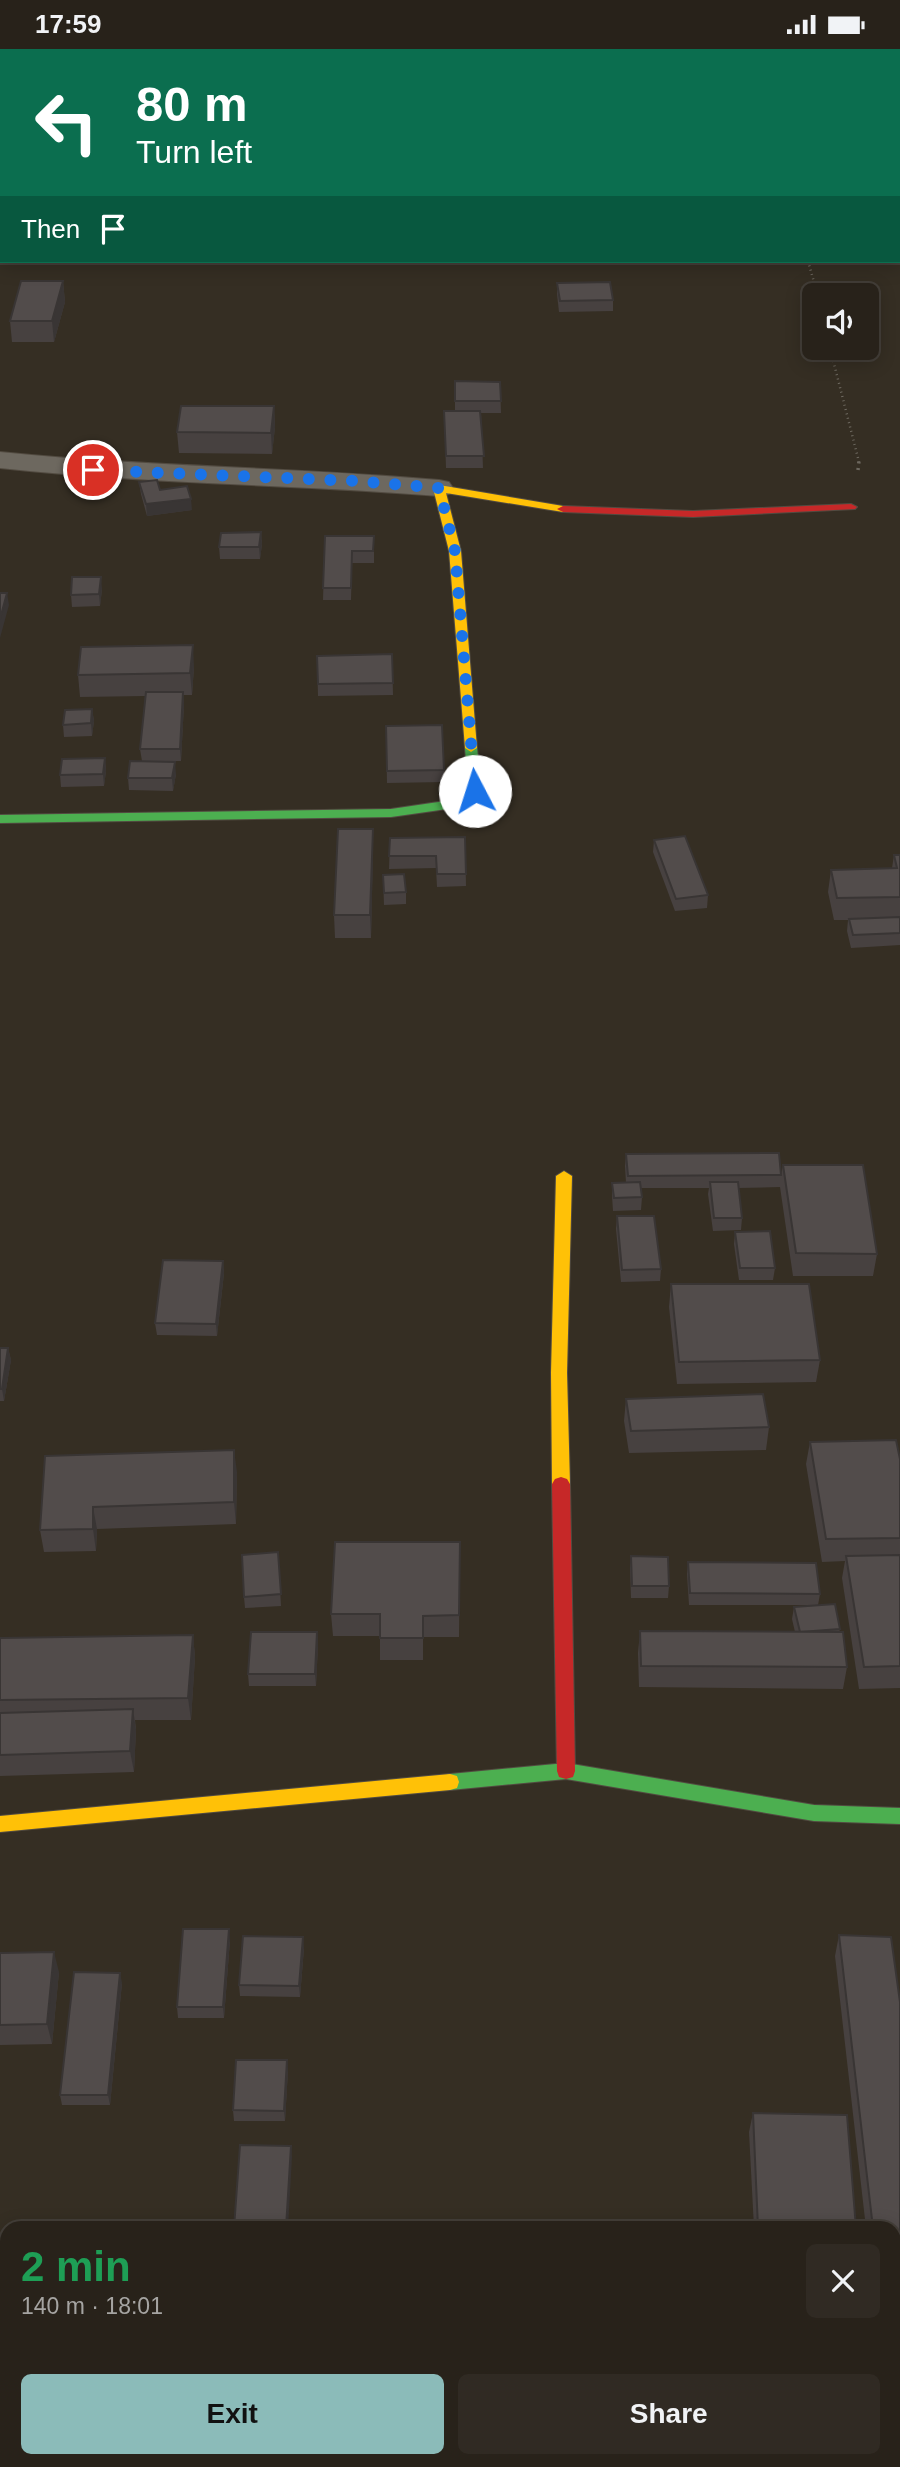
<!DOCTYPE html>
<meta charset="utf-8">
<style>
body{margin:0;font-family:Helvetica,sans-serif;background:#302a23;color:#f1f3f6;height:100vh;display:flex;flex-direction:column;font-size:26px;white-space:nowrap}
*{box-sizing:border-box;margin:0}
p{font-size:23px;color:#a5a4a2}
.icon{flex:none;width:38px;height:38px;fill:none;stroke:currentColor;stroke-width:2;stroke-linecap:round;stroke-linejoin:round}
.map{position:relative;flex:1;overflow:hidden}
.sheet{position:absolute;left:0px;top:2172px;width:901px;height:247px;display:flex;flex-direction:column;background:#28221a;border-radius:21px 21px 0 0;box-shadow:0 4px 18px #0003,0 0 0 2px #443f39}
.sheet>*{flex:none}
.top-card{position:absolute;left:0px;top:0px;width:901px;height:214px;box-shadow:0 4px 18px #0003,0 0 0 2px #443f39;background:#0b6e4f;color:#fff;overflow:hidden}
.buttons{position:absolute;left:802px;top:234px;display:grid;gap:14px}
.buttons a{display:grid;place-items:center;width:77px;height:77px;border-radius:10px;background:#28221a;box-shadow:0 4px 18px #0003,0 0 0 2px #443f39;font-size:35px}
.pin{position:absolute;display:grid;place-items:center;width:60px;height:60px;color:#fff;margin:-30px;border:4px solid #fff;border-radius:50%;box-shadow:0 2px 7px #0007}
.me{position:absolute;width:77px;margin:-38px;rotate:355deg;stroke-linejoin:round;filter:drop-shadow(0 0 5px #0008)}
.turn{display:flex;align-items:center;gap:24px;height:147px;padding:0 21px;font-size:32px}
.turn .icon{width:91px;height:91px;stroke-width:2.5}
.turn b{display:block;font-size:49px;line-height:60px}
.then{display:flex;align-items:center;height:66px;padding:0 21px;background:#0003;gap:14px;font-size:26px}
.round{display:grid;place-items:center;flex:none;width:74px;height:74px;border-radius:10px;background:#302a23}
.head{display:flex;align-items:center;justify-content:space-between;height:119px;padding:0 21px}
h1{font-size:42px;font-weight:700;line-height:52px;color:#1e9e55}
.action{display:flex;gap:14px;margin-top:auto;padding:14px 21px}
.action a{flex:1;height:80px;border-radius:10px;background:#8bbbb9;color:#111;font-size:28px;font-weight:700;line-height:80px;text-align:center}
.action a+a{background:#302a23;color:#f1f3f6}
.status{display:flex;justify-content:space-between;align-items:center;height:49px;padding:0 35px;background:#28221a;direction:ltr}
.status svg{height:19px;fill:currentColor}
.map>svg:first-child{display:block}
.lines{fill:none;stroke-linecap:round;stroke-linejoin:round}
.street-casing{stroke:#524b41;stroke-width:2}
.fast-casing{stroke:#524b41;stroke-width:2}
.slow-casing{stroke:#524b41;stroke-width:2}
.jam-casing{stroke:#524b41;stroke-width:2}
.path-far1{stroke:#6d685f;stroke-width:2.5;stroke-dasharray:1 3.5;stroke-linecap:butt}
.path{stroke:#6d685f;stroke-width:3.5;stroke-dasharray:2 4.5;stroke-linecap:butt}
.street{fill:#6d685f;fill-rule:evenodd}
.fast{fill:#4caf50;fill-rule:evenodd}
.slow{fill:#ffc107;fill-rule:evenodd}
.jam{fill:#c62828;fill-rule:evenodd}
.wall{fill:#474140}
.shaded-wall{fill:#393534}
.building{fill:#524c4b;stroke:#393534;stroke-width:2}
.route{stroke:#1a73e8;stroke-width:12;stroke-dasharray:0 21.6}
</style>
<div class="status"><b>17:59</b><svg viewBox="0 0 49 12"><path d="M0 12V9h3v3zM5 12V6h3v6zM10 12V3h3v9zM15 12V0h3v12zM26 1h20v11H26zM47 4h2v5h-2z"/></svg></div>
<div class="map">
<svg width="900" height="2418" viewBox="0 0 900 2418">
<rect width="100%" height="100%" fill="#352e23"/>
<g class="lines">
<defs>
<g id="street">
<rect x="0" y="10" width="2" height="14"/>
<path d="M0 403C146 418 293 418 439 431L449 433 453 439 449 445 439 447C293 435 146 435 0 419Z"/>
</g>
<g id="fast">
<path d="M471 695 477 699 482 742 461 758 391 768 0 774V766L391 760 452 751 468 741 465 699Z"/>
<path d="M566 1714 814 1756 900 1759V1775L814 1772 566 1730 450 1741 443 1739 441 1733 443 1727 450 1725Z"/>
</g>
<g id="slow">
<path d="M439 436 563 457 569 460 563 463 446 444 461 502 477 699 471 703 465 699 449 502 433 439Z"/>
<path d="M564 1122 572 1127 567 1324 570 1435 567 1440 561 1442 555 1440 552 1435 551 1324 556 1127Z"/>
<path d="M450 1725 457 1727 459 1733 457 1739 450 1741 0 1783V1767Z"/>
</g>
<g id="jam">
<path d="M851 455 857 458 855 460 693 468 563 463 557 460 563 457 693 462Z"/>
<path d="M561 1428 567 1430 570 1435 575 1722 573 1728 566 1730 559 1728 557 1722 552 1435 555 1430Z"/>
</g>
</defs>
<use href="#street" class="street-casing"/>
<use href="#fast" class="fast-casing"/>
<use href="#slow" class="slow-casing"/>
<use href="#jam" class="jam-casing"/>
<g class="path-far1">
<path d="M808 212 818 247"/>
<path d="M830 299 859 413"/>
</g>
<path class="path" d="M858 421 859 412"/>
<use href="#street" class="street"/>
<use href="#fast" class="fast"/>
<use href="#slow" class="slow"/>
<use href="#jam" class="jam"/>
</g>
<g class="wall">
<rect x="410" y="0" width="26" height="2"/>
<rect x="0" y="182" width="2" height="22"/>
<path d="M63 232 65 253 54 293H12L10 272Z"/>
<path d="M557 234 613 251V262L559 263 557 245Z"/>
<path d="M455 332 500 333 501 364H481L483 419H446L444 362H455Z"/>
<path d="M274 357 275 378 272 405 179 404 177 383Z"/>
<path d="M139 433 160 441 192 461 147 467 141 445Z"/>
<path d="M261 483 262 495 260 510H220L219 498Z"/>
<path d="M325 487H374V514H352L351 551H323Z"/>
<path d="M102 540 100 557 72 558 71 546Z"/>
<path d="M392 605 393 646 318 647 317 607Z"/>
<path d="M194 618 192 646H183L184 655 181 712H151L176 725 173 742 129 741 128 729 142 712 140 700 145 647 80 648 78 626Z"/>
<path d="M92 660 94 672 92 687 64 688 63 676Z"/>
<path d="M386 677 444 721V733L387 734Z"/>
<path d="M105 709 106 722 104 737 61 738 60 726Z"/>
<path d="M373 780V802L371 889H335L334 866Z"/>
<path d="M465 788 466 837 437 838 436 819 389 820 390 789Z"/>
<path d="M654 791 708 846 707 859 675 862 653 803Z"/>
<path d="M894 806H900V896L851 899 847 882 848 871H834L828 843 831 821 892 819Z"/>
<path d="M383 826 406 843V855L384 856Z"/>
<path d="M626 1105 781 1126 783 1116 877 1205 873 1227H793L780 1138 738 1139 742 1169 741 1181 713 1182 708 1145 709 1139H641L642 1148 641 1161 613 1162 612 1147V1134H626L625 1117Z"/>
<path d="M617 1167 661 1220 660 1232 621 1233 616 1180Z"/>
<path d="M735 1183 775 1219 773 1231H739L734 1195Z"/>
<path d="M223 1212 224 1224 217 1287 157 1286 155 1274Z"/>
<path d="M671 1235 820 1311 816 1333 677 1335 669 1258Z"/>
<path d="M0 1299H8L11 1311 4 1352H0Z"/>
<path d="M626 1350 769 1378 766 1401 629 1404 624 1372Z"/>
<path d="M810 1393 900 1410V1639L859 1640 842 1529 845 1512 822 1513 806 1415Z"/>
<path d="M45 1407 237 1423 236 1475 97 1480 96 1502 44 1503 40 1481Z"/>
<path d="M460 1493 459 1588H423V1611H380V1587H333L331 1565Z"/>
<path d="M278 1503 281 1557 245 1559 244 1548Z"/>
<path d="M631 1507 669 1537 668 1549H631L630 1519Z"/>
<path d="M688 1513 820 1545 818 1556H689L687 1525Z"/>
<path d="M794 1558 840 1580 839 1583 847 1618 843 1640 639 1638 638 1604 640 1582 795 1583 792 1570Z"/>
<path d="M317 1583 318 1595 316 1637H249L248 1625Z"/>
<path d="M193 1586 195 1608 191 1671H135L136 1681 134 1723 0 1727V1589Z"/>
<path d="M839 1886 900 1953V2221H894V2179H866L835 1907Z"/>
<path d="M230 1891 224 1969H178L177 1958Z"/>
<path d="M304 1899 300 1948 240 1947 239 1936Z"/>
<path d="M0 1904 59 1923 52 1995 0 1996Z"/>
<path d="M122 1934 110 2056H62L60 2046Z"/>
<path d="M288 2021 285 2072H234L233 2061Z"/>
<path d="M753 2064 856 2179H754L749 2083Z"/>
</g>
<g class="shaded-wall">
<path d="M63 232 65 253 54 293 52 272Z"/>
<path d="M274 357 275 378 272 405 271 384Z"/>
<path d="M191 450 192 461 147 467 146 455Z"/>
<path d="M261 483 262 495 260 510 259 498Z"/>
<path d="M101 528 102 540 100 557 99 545Z"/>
<path d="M7 544 9 556 0 589V570Z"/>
<path d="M193 596 194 618 192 646 190 624Z"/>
<path d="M183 643 184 655 181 712 180 700Z"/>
<path d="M92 660 94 672 92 687 91 674Z"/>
<path d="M105 709 106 722 104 737 103 725Z"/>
<path d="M175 713 176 725 173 742 172 729Z"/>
<path d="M373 780V802L371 889 370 866Z"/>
<path d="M223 1212 224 1224 217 1287 216 1275Z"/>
<path d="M8 1299 11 1311 4 1352 2 1340Z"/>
<path d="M234 1401 237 1423 236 1475 234 1453Z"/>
<path d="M93 1458 97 1480 96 1502 93 1480Z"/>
<path d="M317 1583 318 1595 316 1637 315 1625Z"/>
<path d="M193 1586 195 1608 191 1671 188 1649Z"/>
<path d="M133 1660 136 1681 134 1723 130 1702Z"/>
<path d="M229 1880 230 1891 224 1969 223 1958Z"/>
<path d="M303 1888 304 1899 300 1948 299 1937Z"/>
<path d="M54 1903 59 1923 52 1995 47 1975Z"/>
<path d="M120 1924 122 1934 110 2056 108 2046Z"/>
<path d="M287 2011 288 2021 285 2072 284 2062Z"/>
<path d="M291 2097 292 2108 288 2179H286Z"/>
</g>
<g class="building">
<rect x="0" y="182" width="2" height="11"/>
<path d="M21 232H63L52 272H10Z"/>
<path d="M610 233 613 251 560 252 557 234Z"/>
<path d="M455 332 500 333 501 352H455Z"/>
<path d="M181 357H274L271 384 177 383Z"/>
<path d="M444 362H480L484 407H446Z"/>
<path d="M157 431 160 441 187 437 191 450 146 455 139 433Z"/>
<path d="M261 483 259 498H219L221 484Z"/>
<path d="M325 487H374L373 502H352L351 539H323Z"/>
<path d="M72 528H101L99 545 71 546Z"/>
<path d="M0 544H7L0 570Z"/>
<path d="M193 596 190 624 78 626 81 598Z"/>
<path d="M392 605 393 634 318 635 317 607Z"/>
<path d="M146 643H183L180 700H140Z"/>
<path d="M92 660 91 674 63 676 65 661Z"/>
<path d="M442 676 444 721 387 722 386 677Z"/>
<path d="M105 709 103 725 60 726 62 710Z"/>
<path d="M130 712 175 713 172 729H128Z"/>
<path d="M338 780H373L370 866H334Z"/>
<path d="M685 787 708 846 676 850 654 791Z"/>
<path d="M465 788 466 825H437L436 807H389L390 789Z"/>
<path d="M894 806H900V848L837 849 831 821 897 819Z"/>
<path d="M404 825 406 843 384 844 383 826Z"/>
<path d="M900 868V884L853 886 849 870Z"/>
<path d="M779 1104 781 1126 628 1127 626 1105Z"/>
<path d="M783 1116H863L877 1205 796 1204Z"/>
<path d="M640 1133 642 1148 614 1149 612 1134Z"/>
<path d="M710 1133H738L742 1169H714Z"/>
<path d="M617 1167H654L661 1220 622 1221Z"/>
<path d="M770 1182 775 1219H740L735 1183Z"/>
<path d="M163 1211 223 1212 216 1275 155 1274Z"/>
<path d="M671 1235H809L820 1311 679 1313Z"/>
<path d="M0 1299H8L2 1340H0Z"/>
<path d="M763 1345 769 1378 631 1382 626 1350Z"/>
<path d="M896 1391 900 1410V1489L826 1490 810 1393Z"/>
<path d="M234 1401V1453L93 1458V1480L40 1481 45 1407Z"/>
<path d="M335 1493H460L459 1566 423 1567V1589H380V1565H331Z"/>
<path d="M278 1503 281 1545 244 1548 242 1506Z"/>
<path d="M900 1506V1617L864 1618 846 1507Z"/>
<path d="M631 1507 668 1508 669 1537H632Z"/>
<path d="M688 1513 816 1514 820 1545 690 1544Z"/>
<path d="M835 1555 840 1580 800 1583 794 1558Z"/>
<path d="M640 1582 843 1583 847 1618 641 1617Z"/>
<path d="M251 1583H317L315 1625H248Z"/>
<path d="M193 1586 188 1649 0 1651V1589Z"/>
<path d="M133 1660 130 1702 0 1706V1664Z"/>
<path d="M183 1880H229L223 1958H177Z"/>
<path d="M839 1886 891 1888 900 1953V2203H894V2179H873Z"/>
<path d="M243 1887 303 1888 299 1937 239 1936Z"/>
<path d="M54 1903 47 1975 0 1976V1904Z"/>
<path d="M74 1923 120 1924 108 2046H60Z"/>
<path d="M236 2011H287L284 2062 233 2061Z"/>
<path d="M753 2064 847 2066 856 2179H758Z"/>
<path d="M240 2096 291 2097 286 2179H234Z"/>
<rect x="164" y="2178" width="44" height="1"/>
</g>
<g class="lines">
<path class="route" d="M93 421 357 432 439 439 455 502 475 742"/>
</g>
</svg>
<div class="buttons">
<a><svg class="icon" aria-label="sound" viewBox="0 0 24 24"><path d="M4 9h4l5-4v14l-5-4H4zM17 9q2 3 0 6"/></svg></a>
</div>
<div class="pin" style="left:93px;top:421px;background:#d93025"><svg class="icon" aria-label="arrive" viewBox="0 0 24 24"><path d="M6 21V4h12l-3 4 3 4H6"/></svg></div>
<svg class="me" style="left:475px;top:742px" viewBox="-20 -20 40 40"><circle r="19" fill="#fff"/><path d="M0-13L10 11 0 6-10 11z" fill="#1a73e8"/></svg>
<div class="top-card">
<div class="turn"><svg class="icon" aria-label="left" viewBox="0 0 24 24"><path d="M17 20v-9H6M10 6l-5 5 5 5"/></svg><div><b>80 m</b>Turn left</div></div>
<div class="then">Then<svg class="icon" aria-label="arrive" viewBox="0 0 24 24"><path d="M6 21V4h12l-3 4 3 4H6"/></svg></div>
</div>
<section class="sheet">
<div class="head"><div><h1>2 min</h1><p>140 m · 18:01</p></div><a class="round"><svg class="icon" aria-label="close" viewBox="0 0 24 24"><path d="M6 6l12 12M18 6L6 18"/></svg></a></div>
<div class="action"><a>Exit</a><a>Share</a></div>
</section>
</div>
